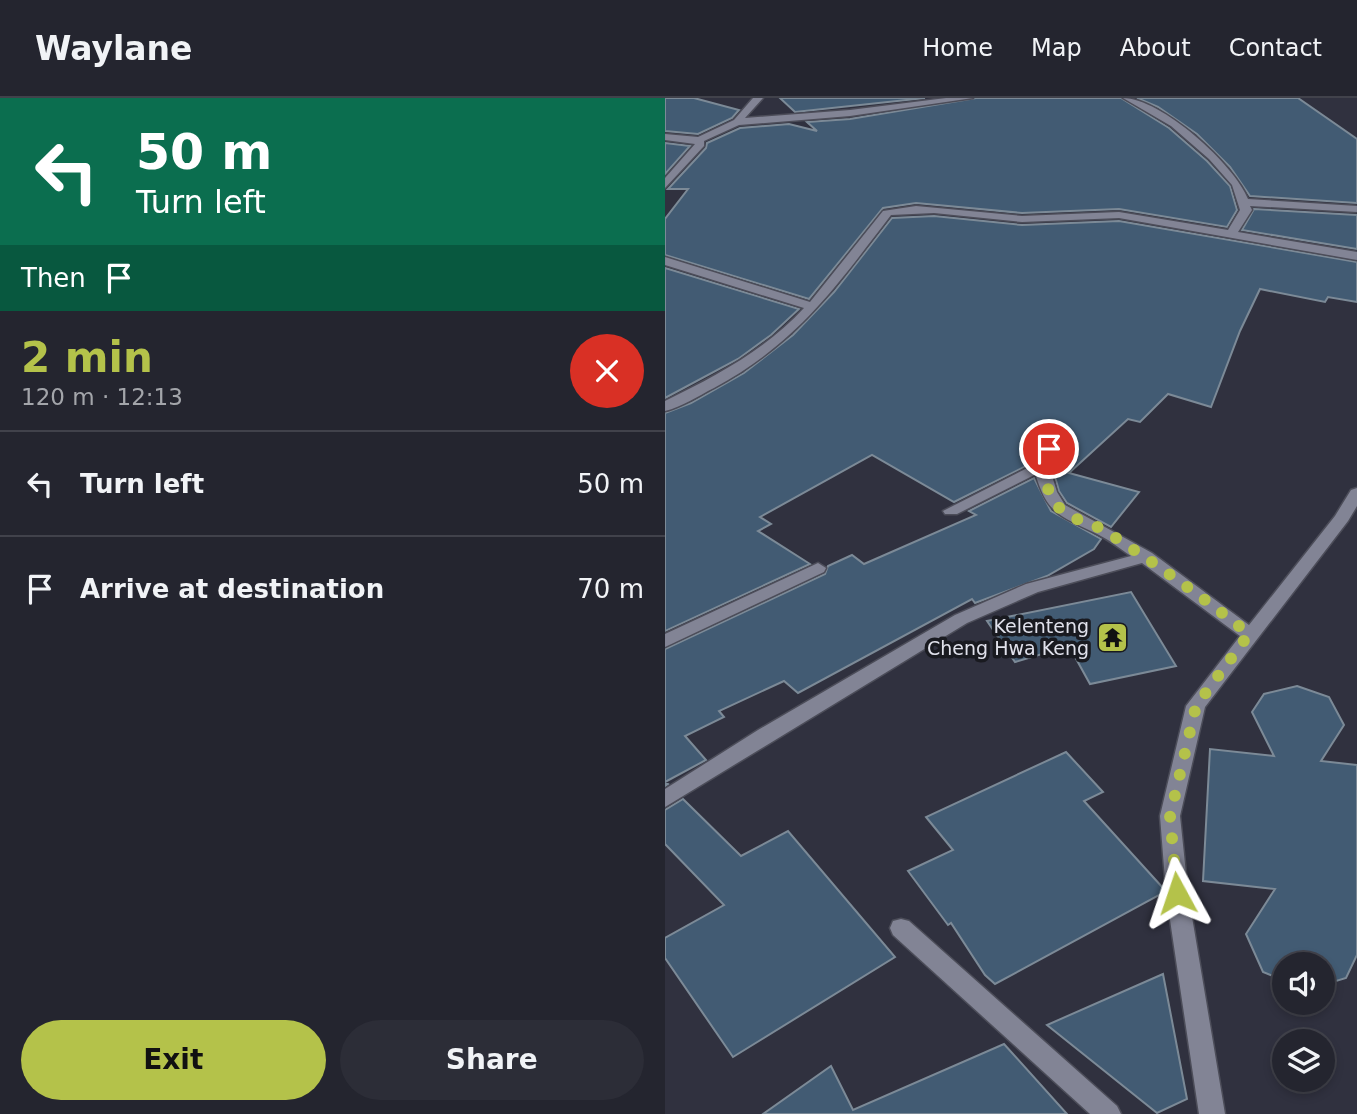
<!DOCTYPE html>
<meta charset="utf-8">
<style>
body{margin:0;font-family:"DejaVu Sans",sans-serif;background:#2c2d37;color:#f1f3f6;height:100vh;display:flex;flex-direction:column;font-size:26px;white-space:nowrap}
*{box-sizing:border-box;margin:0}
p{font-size:23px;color:#a3a5aa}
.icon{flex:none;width:38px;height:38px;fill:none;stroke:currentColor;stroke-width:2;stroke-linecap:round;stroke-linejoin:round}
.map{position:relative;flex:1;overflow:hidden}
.side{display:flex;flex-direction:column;background:#24252f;width:665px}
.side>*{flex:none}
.banner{background:#0b6e4f;color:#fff;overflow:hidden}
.buttons{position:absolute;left:607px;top:854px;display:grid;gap:14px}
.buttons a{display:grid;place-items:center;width:63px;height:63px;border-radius:50%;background:#24252f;box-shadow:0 4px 10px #0003,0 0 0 2px #41424b;font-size:35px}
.pin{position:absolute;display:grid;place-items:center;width:60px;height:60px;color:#fff;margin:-30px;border:4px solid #fff;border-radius:50%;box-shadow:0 2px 7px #0007}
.me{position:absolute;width:77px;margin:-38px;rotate:355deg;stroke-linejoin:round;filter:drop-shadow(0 0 5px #0008)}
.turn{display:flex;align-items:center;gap:24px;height:147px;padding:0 21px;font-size:32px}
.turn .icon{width:91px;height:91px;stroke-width:2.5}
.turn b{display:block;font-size:49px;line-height:60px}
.then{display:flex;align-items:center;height:66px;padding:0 21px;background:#0003;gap:14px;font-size:26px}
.round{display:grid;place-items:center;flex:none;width:74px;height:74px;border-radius:37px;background:#2c2d37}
.summary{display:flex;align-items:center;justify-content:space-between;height:119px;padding:0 21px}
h1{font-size:42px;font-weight:700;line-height:52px;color:#b4c24a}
.cta{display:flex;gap:14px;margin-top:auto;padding:14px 21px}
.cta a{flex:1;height:80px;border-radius:42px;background:#b4c24a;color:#111;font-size:28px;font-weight:700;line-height:80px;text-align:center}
.cta a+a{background:#2c2d37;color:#f1f3f6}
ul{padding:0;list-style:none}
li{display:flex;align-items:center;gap:21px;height:105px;padding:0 21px;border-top:2px solid #41424b}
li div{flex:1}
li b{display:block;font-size:26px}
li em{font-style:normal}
header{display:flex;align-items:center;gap:42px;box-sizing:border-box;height:98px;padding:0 35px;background:#24252f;border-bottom:2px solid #41424b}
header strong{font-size:33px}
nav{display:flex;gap:38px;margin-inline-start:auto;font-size:24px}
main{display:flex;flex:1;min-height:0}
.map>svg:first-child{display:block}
.building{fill:#425b73;stroke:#7c8a97;stroke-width:2}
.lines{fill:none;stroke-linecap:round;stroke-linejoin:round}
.service-casing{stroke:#4c4d59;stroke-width:3}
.minor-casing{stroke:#4c4d59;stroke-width:3}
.service{fill:#828495;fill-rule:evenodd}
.minor{fill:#828495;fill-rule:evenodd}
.route{stroke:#b4c24a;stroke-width:12;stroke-dasharray:0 21.6}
.labels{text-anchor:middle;stroke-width:7;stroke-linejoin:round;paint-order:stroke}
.poi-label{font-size:19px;fill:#e0e1eb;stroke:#191a20;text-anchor:end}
</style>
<header>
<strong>Waylane</strong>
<nav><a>Home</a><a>Map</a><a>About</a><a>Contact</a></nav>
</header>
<main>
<section class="side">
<div class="banner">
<div class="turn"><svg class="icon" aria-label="left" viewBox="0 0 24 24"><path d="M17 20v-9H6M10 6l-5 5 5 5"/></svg><div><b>50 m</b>Turn left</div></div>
<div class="then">Then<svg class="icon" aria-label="arrive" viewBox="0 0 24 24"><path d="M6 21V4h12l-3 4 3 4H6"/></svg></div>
</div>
<div class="summary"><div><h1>2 min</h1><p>120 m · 12:13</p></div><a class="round" style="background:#d93025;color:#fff"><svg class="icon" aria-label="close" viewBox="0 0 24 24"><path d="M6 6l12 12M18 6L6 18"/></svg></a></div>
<ul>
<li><svg class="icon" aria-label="left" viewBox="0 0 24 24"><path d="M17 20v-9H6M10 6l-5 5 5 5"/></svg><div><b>Turn left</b></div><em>50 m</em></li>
<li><svg class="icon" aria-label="arrive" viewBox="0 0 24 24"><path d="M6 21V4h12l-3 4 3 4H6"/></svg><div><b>Arrive at destination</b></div><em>70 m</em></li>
</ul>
<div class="cta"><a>Exit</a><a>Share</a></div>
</section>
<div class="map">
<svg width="692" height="1016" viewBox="0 0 692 1016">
<rect width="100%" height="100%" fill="#30313f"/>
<g class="building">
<path d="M0 0H29L74 12 67 20 33 36 0 33Z"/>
<path d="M115 0H260L130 14Z"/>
<path d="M311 0H456L504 30 542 63 565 88 572 112 562 129 454 111 357 115 251 105 218 110 144 201 0 157V121L23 91H3L41 50 42 45 75 30 124 26 152 33 142 24 185 21Z"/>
<path d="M472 0H633L692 41V105L585 98 565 69 532 36 493 9Z"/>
<path d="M0 45 25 48 0 76Z"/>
<path d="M589 111 692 117V151L577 132Z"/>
<path d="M269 118 357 127 454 123 692 164V204L663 199 660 204 595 191 575 233 546 309 503 296 475 324 463 321 404 375 474 394 446 429 402 405 394 393 387 368 400 332 392 327 382 332 367 365 289 404 207 357 95 419 106 426 93 433 145 466 0 533V315L26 305 79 275 128 237 169 194 227 120Z"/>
<path d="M0 170 134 211 106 237 73 261 0 300Z"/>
<path d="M369 380 386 413 436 441 429 451 382 478 310 505 307 501 133 595 119 583 54 613 59 619 20 638 41 662 0 684 3 686 0 688V551L160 476 163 468 187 457 199 466 311 417 304 413Z"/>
<path d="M466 494 511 568 425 586 404 548 350 564 322 523Z"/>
<path d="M632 588 664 599 679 627 656 663 692 667V857L681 880 658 887V866H620V883L598 874 581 836 610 791 538 783 545 651 609 658 587 614 599 596Z"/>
<path d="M401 654 438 694 419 703 498 790V795L330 886 320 877 286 825 283 827 243 773 288 752 261 719Z"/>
<path d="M18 701 76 758 123 733 230 859 68 959 0 860V840L59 807 0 746V712Z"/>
<path d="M498 876 522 1001 492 1015 382 927Z"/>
<path d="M339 946 402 1016H98L166 968 188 1012Z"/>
</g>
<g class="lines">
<defs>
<path id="service" d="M376 363 381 365 384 368 381 371 292 416H280L278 413Z"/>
<g id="minor">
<path d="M88 0H98L80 20 185 12 281 0H308L185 18 74 27 39 43V48L0 90V80L30 46 0 42V36L33 39 69 22Z"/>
<path d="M458 0C496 0 570 67 583 101L692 108V114L585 108 587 112 573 134 692 154V162L454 120 357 124 269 115 226 117C170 190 132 245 49 290 33 298 17 309 0 313V303C51 278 100 252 139 210L0 167V159L145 204 218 113 251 108 357 118 454 114 563 132 575 112 567 87 544 61 506 28Z"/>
<path d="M391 329 398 333 384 368 392 394 400 407 487 455 584 527 670 418 686 392 692 390V408L683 423 540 609 515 718 523 795 560 1016H534L501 795 495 718 521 608 575 538 477 465 373 494 302 525 0 709V691L93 632 290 517 361 486 466 458C454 450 442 440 428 434 388 415 381 413 368 368L384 333Z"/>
<path d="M153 465 161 470 159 474 0 549V536Z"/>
<path d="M236 821 244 823 452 1008 456 1016H425L228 837 225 830 228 823Z"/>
</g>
</defs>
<use href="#service" class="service-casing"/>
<use href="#minor" class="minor-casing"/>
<use href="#service" class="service"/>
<use href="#minor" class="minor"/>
</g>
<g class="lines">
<path class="route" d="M384 351 376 368C381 385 385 404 400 415 412 423 428 425 440 433 490 465 538 499 584 536L531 608 505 718 512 795"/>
</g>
<defs>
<symbol id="temple-square" viewBox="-11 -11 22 22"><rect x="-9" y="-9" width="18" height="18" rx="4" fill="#b4c24a" stroke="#191a20"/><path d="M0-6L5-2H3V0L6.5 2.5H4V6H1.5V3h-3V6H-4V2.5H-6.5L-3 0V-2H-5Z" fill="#111"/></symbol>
</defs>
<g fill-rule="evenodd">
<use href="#temple-square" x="430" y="522" width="35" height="35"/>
</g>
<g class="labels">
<g class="poi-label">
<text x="424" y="535">Kelenteng<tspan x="424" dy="22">Cheng Hwa Keng</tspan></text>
</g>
</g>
</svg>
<div class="buttons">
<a><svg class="icon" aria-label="sound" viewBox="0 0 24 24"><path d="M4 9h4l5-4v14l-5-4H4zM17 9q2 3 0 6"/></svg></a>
<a><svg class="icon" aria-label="layers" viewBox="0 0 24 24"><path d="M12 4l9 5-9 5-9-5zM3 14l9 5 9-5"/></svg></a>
</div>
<div class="pin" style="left:384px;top:351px;background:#d93025"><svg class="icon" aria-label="arrive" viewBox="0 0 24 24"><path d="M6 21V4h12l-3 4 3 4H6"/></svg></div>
<svg class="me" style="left:512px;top:795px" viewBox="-20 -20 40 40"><path d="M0-17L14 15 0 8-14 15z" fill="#b4c24a" stroke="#fff" stroke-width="4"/></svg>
</div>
</main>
